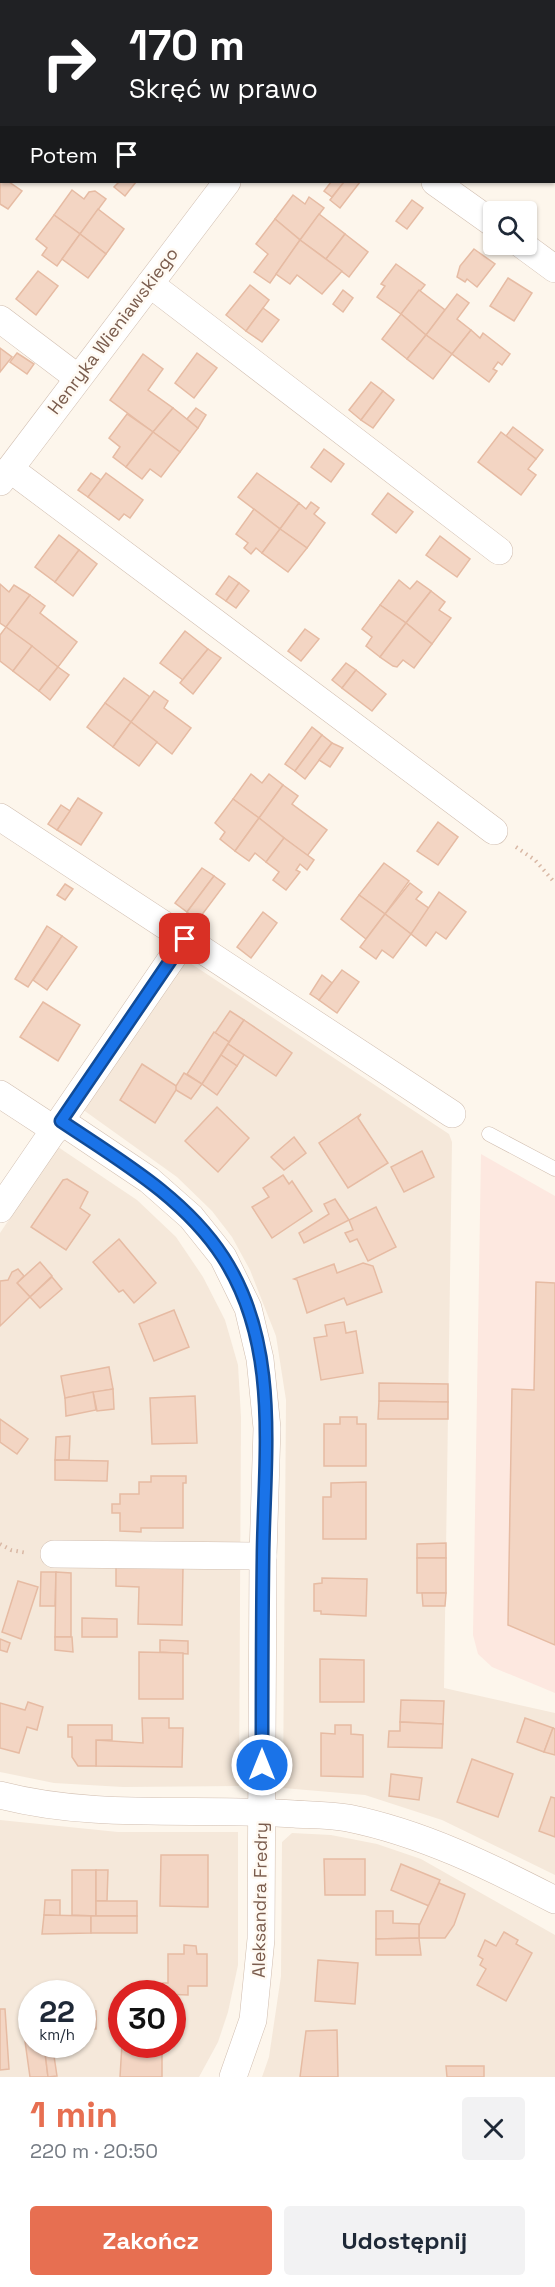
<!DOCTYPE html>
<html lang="pl">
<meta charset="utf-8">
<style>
body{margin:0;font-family:"Space Grotesk",sans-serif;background:#f2f2f3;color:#1f2937;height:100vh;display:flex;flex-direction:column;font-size:22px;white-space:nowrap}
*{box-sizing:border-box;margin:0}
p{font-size:20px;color:#747a83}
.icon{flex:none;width:33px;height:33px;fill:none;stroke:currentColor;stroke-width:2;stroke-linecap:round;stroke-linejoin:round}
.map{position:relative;height:2077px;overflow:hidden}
.details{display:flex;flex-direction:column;background:#fff;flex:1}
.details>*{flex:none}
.banner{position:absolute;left:0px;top:0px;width:555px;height:183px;box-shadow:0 2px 4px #0004;background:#202124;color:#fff;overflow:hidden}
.tools{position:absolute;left:483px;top:201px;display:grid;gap:12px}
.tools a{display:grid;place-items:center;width:54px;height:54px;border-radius:6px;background:#fff;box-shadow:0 2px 4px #0004;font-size:30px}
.speed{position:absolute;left:18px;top:1980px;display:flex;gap:12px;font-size:30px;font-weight:700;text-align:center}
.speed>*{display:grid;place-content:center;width:78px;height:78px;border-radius:50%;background:#fff;box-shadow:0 2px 4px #0004;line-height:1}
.speed small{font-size:15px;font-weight:400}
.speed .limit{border:9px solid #d22;background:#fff;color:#111}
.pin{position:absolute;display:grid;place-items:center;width:51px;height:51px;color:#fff;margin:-26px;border-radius:12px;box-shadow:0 3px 9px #0006}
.me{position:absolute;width:66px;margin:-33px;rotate:0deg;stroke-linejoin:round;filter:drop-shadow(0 0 4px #0008)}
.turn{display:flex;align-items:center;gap:21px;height:126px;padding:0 30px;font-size:27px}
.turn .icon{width:78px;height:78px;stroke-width:2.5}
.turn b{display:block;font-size:42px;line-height:51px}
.then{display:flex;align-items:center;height:57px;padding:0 30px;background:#0003;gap:12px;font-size:22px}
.round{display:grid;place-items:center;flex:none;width:63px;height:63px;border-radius:6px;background:#f2f2f3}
.summary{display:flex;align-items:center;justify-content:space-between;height:102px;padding:0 30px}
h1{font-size:36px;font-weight:600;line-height:45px;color:#e76f51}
.action{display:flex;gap:12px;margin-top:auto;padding:12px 30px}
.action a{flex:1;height:69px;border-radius:6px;background:#e76f51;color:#fff;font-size:24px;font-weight:600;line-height:69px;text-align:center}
.action a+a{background:#f2f2f3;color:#1f2937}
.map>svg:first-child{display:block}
.residential{fill:#f5e8da;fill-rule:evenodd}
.commercial{fill:#fde8e0}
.building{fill:#f3d5c3;stroke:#e6bba3;stroke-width:1.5}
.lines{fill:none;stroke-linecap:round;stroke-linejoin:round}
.lane-casing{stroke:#d1beb0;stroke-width:15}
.street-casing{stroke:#d1beb0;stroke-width:28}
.path{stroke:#d9b8a5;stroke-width:4;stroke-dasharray:1.5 4.5;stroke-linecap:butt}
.lane{stroke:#fff;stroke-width:14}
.street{stroke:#fff;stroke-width:27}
.route-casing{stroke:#114b97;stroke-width:15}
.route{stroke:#1a73e8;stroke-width:10}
.labels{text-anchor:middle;stroke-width:5;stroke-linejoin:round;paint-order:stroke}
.street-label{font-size:18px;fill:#7a5c4d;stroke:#fffaf3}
</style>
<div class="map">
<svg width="555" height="2077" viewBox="0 0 555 2077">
<rect width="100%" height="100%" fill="#fdf6ec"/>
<g class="residential">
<path d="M184 959 449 1134 452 1142 444 1688 555 1713V1875L442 1820 365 1795 283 1788 286 1400 276 1336 250 1270 232 1237 212 1211 177 1177 82 1109Z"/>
<path d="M58 1147 137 1200 176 1237 203 1277 225 1320 238 1365 241 1417 239 1786 123 1787 54 1783 0 1772V1233Z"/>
<path d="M0 1820 118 1832H238V1965L228 2012 218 2042 199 2077H0ZM32 1994H82V2044H32ZM122 1994H172V2044H122Z"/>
<path d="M292 1833 331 1835 377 1844 421 1859 555 1935V2077H262L269 2057 281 1976 282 1842Z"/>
</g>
<path class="commercial" d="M481 1154 555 1196V1693L492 1667 478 1654 473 1635Z"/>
<g class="building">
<path d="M0 175 2 182H9L22 191 8 209 0 204Z"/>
<path d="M119 182H136L125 196 114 187Z"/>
<path d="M331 182H344L332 197 324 191Z"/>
<path d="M344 182H360L340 208 330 200Z"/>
<path d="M72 190 84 199 89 192 95 191 106 199 80 234 54 215Z"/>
<path d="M293 195 305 204 309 197 324 208 300 240 275 219Z"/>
<path d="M412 200 423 208 407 229 396 221Z"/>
<path d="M98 209 124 229 106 254 80 234Z"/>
<path d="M319 214 345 234 326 259 300 240Z"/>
<path d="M54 215 80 234 57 266 42 255 47 248 36 239Z"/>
<path d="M275 219 300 240 270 283 254 272 268 254 256 244Z"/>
<path d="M80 234 106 254 88 278 62 259Z"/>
<path d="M345 234 368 252 349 277 326 259Z"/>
<path d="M300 240 342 271 322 294 297 275 290 284 276 274Z"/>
<path d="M474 249 495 264 477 287 467 279 465 282 457 277 460 266Z"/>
<path d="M396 264 425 285 401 314 377 297 385 286 381 284Z"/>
<path d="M38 271 58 286 36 315 16 299Z"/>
<path d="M508 278 532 293 514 321 490 306Z"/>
<path d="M250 285 269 300 246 331 226 315Z"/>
<path d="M343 290 353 298 343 312 333 304Z"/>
<path d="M419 290 445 310 426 335 401 314Z"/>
<path d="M457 294 469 303 457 319 471 330 452 354 426 335Z"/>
<path d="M263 308 279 320 262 342 246 331Z"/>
<path d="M401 314 426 335 407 359 382 339Z"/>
<path d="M471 330 480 338 483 333 510 354 502 365 498 362 493 369 497 371 489 382 452 354Z"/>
<path d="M426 335 452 354 433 379 407 359Z"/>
<path d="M0 348 12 357 0 372Z"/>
<path d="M17 353 34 364 27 374 10 362Z"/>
<path d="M197 353 217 368 194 398 175 383Z"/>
<path d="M143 354 163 369 148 390 173 408 153 432 110 400Z"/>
<path d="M371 382 383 391 361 420 349 410Z"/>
<path d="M383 391 394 400 373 428 361 420Z"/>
<path d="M173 408 198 428 180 452 153 432Z"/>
<path d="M196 408 206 415 198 428 187 419Z"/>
<path d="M127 414 153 432 126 467 113 457 120 447 109 438Z"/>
<path d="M513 427 543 450 536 459 506 436Z"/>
<path d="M153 432 180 452 161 477 150 469 142 479 126 467Z"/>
<path d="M501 432 536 459 528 469 536 475 521 495 478 462Z"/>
<path d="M324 449 344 464 331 482 311 467Z"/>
<path d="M91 473 101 480 88 497 78 490Z"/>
<path d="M106 473 143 500 130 518 124 514 119 520 88 497Z"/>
<path d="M257 473 299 503 280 529 238 497Z"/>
<path d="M388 493 413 512 396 533 372 514Z"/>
<path d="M311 502 319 508 314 514 325 523 307 548 280 529 299 503 306 509Z"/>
<path d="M254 509 280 529 262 553 256 548 251 554 244 548 248 543 236 534Z"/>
<path d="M280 529 307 548 288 572 262 553Z"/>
<path d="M59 535 79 550 55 582 35 567Z"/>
<path d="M440 536 470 559 457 577 426 555Z"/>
<path d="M79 550 97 564 73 596 55 582Z"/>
<path d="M229 576 239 583 226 601 216 594Z"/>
<path d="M399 580 410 589 417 581 431 591 406 623 380 605Z"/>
<path d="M239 583 249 591 236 608 226 601Z"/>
<path d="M0 584 9 592 14 585 30 595 6 627 0 623Z"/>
<path d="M431 591 445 602 439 610 451 618 432 644 406 623Z"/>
<path d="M30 595 45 606 40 613 77 642 58 667 6 627Z"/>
<path d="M380 605 406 623 380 657 366 646 372 637 362 629Z"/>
<path d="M406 623 432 644 414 668 403 660 397 667 393 666 380 657Z"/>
<path d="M6 627 32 646 13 671 0 661V635Z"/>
<path d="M305 629 319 639 301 661 288 651Z"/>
<path d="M185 631 208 649 183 680 160 663Z"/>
<path d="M32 646 58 667 39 691 13 671Z"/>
<path d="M208 649 221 658 193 694 180 683Z"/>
<path d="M346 663 356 670 342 688 332 680Z"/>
<path d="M58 667 69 675 50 700 39 691Z"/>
<path d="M356 670 386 694 372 711 342 688Z"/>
<path d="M124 678 150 697 131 722 105 703Z"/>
<path d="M154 691 168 701 164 708 191 728 172 754 131 722Z"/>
<path d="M105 703 131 722 113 747 87 727Z"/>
<path d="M131 722 157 742 139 766 113 747Z"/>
<path d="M312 727 322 735 295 771 285 764Z"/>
<path d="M322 735 332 743 305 779 295 771Z"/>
<path d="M332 743 343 748 330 767 319 760Z"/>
<path d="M251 774 262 783 269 774 283 785 259 818 233 799Z"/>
<path d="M283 785 298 796 292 804 327 830 307 856 259 818Z"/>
<path d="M78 798 102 813 81 845 57 830Z"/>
<path d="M233 799 259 818 235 851 220 839 225 832 215 823Z"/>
<path d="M61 805 70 811 57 830 48 824Z"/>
<path d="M259 818 284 838 266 862 255 853 249 861 235 851Z"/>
<path d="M438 822 458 837 438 865 417 851Z"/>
<path d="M284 838 314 860 307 870 300 864 296 870 300 872 286 890 273 880 279 872 266 862Z"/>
<path d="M384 863 409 881 385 914 359 895Z"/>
<path d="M202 868 214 876 187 912 175 903Z"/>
<path d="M214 876 225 884 198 920 187 912Z"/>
<path d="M410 883 422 892 416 899 430 909 411 934 385 914Z"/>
<path d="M65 884 73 889 65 900 57 895Z"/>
<path d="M439 892 466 912 446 939 436 932 426 946 411 934Z"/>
<path d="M359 895 385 914 366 939 341 919Z"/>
<path d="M263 912 277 923 251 958 237 947Z"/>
<path d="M385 914 411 934 393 958 382 950 376 959 360 947Z"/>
<path d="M47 926 62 936 28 987 15 979Z"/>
<path d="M62 936 77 947 47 990 33 980Z"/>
<path d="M342 970 359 982 337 1013 319 1000Z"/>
<path d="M322 975 332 983 319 1000 310 994Z"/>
<path d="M43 1002 80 1025 58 1061 20 1037Z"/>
<path d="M230 1011 244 1020 229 1042 215 1033Z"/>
<path d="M244 1020 292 1053 276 1076 228 1044Z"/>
<path d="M214 1032 229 1042 202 1084 187 1074Z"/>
<path d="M228 1044 244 1055 237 1066 221 1055Z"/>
<path d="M221 1055 237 1066 217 1095 202 1084Z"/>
<path d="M142 1064 178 1087 155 1123 120 1100Z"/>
<path d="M184 1073 202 1084 191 1099 176 1090V1086Z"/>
<path d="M217 1107 249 1138 218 1172 185 1141Z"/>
<path d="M361 1114 358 1118 388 1163 348 1188 319 1143Z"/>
<path d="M294 1137 306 1153 284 1170 271 1157Z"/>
<path d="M422 1151 434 1177 404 1192 391 1167Z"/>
<path d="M283 1175 289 1184 292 1181 312 1211 272 1238 252 1207 269 1197 263 1188Z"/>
<path d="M67 1179 88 1192 80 1208 90 1215 66 1250 31 1227 63 1180Z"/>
<path d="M335 1199 349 1220 304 1243 299 1233 329 1214 324 1204Z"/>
<path d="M376 1207 396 1247 368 1261 357 1239 350 1242 345 1233 353 1230 349 1220Z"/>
<path d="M119 1239 156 1283 134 1303 123 1290 119 1292 93 1262Z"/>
<path d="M40 1262 52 1276 30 1297 17 1283Z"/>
<path d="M363 1263 373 1266 382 1292 347 1305 344 1298 307 1313 297 1280 294 1279 334 1264 337 1273Z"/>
<path d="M18 1269 24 1276 17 1283 30 1297 0 1326V1281L8 1280 12 1272Z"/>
<path d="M52 1277 62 1289 40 1308 30 1297Z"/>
<path d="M536 1282 555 1283V1645L508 1625 512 1389 534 1390Z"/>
<path d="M174 1310 189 1347 154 1361 139 1324Z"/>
<path d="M344 1322 346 1333 356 1331 363 1373 321 1380 314 1338 327 1336 325 1325Z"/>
<path d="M109 1367 113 1389 65 1398 61 1376Z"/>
<path d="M379 1383 448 1384V1402L379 1401Z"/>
<path d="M113 1389 114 1409 97 1411 93 1392Z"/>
<path d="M93 1392 96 1410 66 1416 65 1398Z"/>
<path d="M195 1396 197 1443 152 1444 150 1398Z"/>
<path d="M379 1401 448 1402V1419H378Z"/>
<path d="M340 1417H357V1424H366V1466H324V1424H340Z"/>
<path d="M0 1419 28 1439 17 1454 0 1442Z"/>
<path d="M70 1436 69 1460H55L56 1437Z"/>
<path d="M55 1460 108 1461 107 1481 55 1480Z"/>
<path d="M151 1476H186V1483H183V1528H141V1532L120 1531V1513H112V1504H120V1494H139V1482H151Z"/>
<path d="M366 1482V1539H323V1497H331V1483Z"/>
<path d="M446 1543V1558H417V1544Z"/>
<rect x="417" y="1558" width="29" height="35"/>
<path d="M116 1567 183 1568 182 1625 138 1624 139 1587 116 1586Z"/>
<path d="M41 1572H56L55 1606H40Z"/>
<path d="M56 1572 71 1573V1637H55Z"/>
<path d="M322 1578 367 1579 366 1616 321 1614V1611H314V1584L322 1583Z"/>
<path d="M18 1581 38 1587 21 1639 2 1632Z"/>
<path d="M422 1593H446L445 1606H423Z"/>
<path d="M82 1618 117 1619V1637H82Z"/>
<path d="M55 1637H72L73 1652 55 1650Z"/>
<path d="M0 1639 10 1643 7 1652 0 1650Z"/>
<path d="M160 1640 188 1641V1654L160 1652Z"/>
<path d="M139 1652 183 1653V1699H139Z"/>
<path d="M320 1659 364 1660V1702H320Z"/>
<path d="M401 1700 444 1701 443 1724 400 1722Z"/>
<path d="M28 1702 43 1707 37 1730 27 1727 19 1753 0 1748V1703L25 1710Z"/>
<path d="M142 1718H169V1728H183L182 1767 96 1766V1740L143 1743Z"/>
<path d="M525 1718 553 1728 544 1752 517 1742Z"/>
<path d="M400 1722 443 1724 442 1748 388 1747 389 1731H400Z"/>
<path d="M68 1725H112V1740H96V1766H78L72 1757V1737H68Z"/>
<path d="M335 1725H351V1734L363 1735V1777L321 1776V1733L335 1734Z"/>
<path d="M553 1728 555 1729V1755L544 1752Z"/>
<path d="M472 1759 513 1774 498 1817 457 1802Z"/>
<path d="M391 1774 422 1778 419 1800 389 1796Z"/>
<path d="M551 1797 555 1798V1837L539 1831Z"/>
<path d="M161 1855H208V1907L160 1906Z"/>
<path d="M324 1859H365V1895H325Z"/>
<path d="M401 1864 440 1880 429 1906 391 1890Z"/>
<path d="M72 1870H96V1916L72 1915Z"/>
<path d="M96 1870H108L107 1901H96Z"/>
<path d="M439 1883 465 1894 454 1925 445 1938H419V1926Z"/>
<path d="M45 1900H60V1916L44 1915Z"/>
<rect x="96" y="1901" width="41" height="15"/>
<path d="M376 1911H393V1923L419 1924V1938L376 1939Z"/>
<path d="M44 1915 91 1916V1933L42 1934Z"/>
<rect x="91" y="1916" width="46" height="17"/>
<path d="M504 1932 518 1940 516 1944 532 1953 506 2001 477 1985 486 1969 480 1965 483 1959 478 1956 485 1940 496 1946Z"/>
<path d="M419 1938 421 1955H376V1939Z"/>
<path d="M184 1945 196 1946 197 1954H207V1986H188V1995L163 1994V1983H168V1954H184Z"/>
<path d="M318 1960 358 1963 355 2004 315 2001Z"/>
<path d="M0 2009H5L9 2069 0 2070Z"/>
<rect x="82" y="2011" width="14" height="18"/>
<path d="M32 2018V2044H44L48 2077H30L22 2020Z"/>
<path d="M337 2030 338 2077H300L306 2031Z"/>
<path d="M44 2044H64L65 2055 54 2056 57 2076 48 2077Z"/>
<path d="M122 2044H155V2047L162 2048V2077H120Z"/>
<path d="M446 2066H484V2077H447Z"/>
</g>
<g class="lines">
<defs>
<path id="lane" d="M489 1134 555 1169"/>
<g id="street">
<path d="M362 2 363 0"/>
<path d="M0 13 2 14"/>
<path d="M435 182 494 224"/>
<path d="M521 244 555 269"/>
<path d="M150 284 499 551"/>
<path d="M0 319 78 378"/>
<path d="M10 469 494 831"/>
<path d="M0 482 227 182"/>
<path d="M0 817 452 1114"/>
<path d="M0 1094 55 1130"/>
<path d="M61 1121 149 1180 191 1217 223 1257 248 1308 260 1359 267 1428 263 1556 261 1939 253 2020 233 2077"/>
<path d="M0 1209 185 939"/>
<path d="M54 1554 263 1556"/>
<path d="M0 1795C96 1820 196 1807 294 1814 312 1815 331 1815 348 1818 422 1833 489 1866 555 1900"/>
</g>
</defs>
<use href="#lane" class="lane-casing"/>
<use href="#street" class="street-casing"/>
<g class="path">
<path d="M516 847 535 860 555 883"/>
<path d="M0 1544 11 1550 27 1553"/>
</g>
<use href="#lane" class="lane"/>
<use href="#street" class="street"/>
</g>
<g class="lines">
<defs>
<path id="route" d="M185 939 61 1121C119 1160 184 1197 223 1257 281 1346 264 1456 263 1557 262 1626 262 1696 262 1765"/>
</defs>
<use href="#route" class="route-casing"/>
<use href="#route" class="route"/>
</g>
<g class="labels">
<g class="street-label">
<text transform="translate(113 331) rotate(-53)" y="6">Henryka Wieniawskiego</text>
<text transform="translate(260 1900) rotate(-89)" y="6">Aleksandra Fredry</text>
</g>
</g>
</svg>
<div class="tools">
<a><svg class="icon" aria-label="search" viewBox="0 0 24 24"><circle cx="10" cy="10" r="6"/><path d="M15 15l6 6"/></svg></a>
</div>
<div class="speed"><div>22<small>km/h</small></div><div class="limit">30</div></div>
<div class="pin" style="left:185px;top:939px;background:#d93025"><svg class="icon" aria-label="arrive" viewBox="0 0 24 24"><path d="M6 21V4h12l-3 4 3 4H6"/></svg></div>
<svg class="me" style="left:262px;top:1765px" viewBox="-20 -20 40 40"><circle r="17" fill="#1a73e8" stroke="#fff" stroke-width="3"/><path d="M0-11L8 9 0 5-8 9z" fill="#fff"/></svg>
<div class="banner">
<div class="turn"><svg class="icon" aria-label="right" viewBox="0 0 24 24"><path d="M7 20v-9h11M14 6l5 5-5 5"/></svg><div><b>170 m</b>Skręć w prawo</div></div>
<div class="then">Potem<svg class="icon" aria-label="arrive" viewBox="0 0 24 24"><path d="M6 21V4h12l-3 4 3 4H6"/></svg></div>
</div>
</div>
<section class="details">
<div class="summary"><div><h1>1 min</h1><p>220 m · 20:50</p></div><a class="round"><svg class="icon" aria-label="close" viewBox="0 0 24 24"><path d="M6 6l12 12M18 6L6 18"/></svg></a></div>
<div class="action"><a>Zakończ</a><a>Udostępnij</a></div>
</section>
